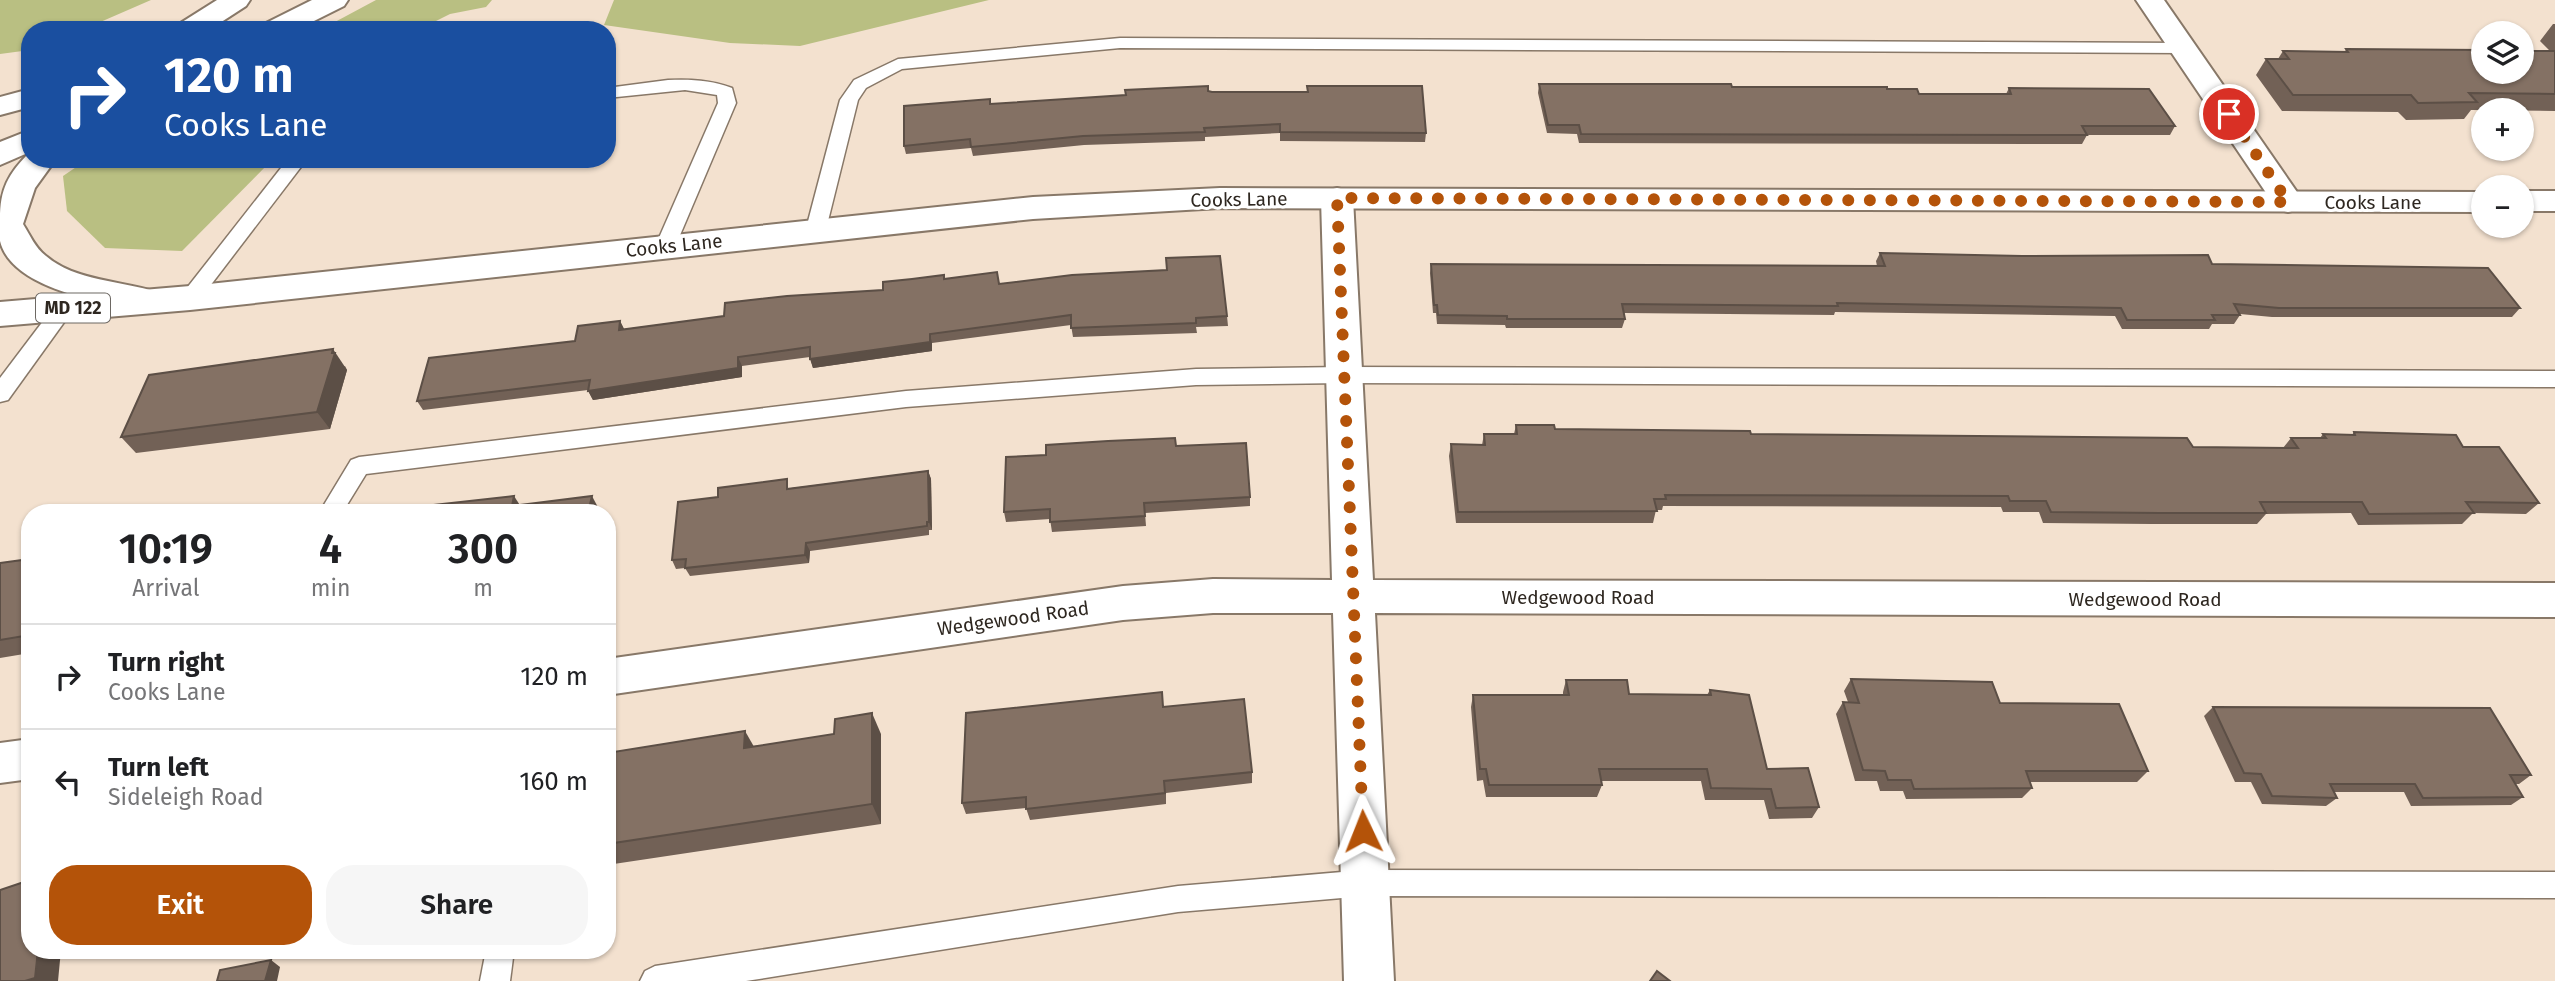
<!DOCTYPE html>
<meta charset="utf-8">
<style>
body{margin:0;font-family:"Fira Sans",sans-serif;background:#f6f6f6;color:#202124;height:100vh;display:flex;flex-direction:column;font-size:26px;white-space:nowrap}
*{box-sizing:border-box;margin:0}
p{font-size:23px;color:#757577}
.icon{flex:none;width:38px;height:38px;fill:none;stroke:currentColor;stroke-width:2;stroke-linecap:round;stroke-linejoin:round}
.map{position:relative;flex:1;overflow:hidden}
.sheet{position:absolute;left:21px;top:504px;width:595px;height:455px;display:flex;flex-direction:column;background:#fff;border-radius:28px;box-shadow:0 2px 5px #0004}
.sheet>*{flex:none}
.hud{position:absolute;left:21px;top:21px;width:595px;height:147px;border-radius:28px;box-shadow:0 2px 5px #0004;background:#1a4fa0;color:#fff;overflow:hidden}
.tools{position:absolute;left:2471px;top:21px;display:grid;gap:14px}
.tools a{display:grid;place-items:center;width:63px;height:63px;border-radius:50%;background:#fff;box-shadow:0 2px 5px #0004;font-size:35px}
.pin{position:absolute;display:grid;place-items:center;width:60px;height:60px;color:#fff;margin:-30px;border:4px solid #fff;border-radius:50%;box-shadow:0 2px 7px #0007}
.me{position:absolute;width:77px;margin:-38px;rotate:358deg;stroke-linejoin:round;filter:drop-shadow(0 0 5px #0008)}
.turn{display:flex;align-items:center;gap:24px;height:147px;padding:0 28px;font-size:32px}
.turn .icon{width:91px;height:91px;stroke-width:2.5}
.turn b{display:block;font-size:49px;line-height:60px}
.eta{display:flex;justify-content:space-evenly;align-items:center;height:119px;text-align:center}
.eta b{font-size:42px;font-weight:600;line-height:49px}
.primary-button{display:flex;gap:14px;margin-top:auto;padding:14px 28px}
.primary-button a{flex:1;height:80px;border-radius:28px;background:#b45309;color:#fff;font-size:28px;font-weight:600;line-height:80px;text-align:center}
.primary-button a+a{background:#f6f6f6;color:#202124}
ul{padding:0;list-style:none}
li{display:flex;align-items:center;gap:21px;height:105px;padding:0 28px;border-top:2px solid #e0e0e0}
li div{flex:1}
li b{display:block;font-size:26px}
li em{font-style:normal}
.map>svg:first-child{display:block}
.green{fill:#b9bf82}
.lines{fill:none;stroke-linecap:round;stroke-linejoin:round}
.service-casing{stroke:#887868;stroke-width:3}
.minor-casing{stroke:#887868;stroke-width:4}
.primary-casing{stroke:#887868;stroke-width:4}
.motorway-casing{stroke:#887868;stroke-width:4}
.service{fill:#fff;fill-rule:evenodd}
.minor{fill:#fff;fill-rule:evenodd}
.primary{fill:#fff;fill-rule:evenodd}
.motorway{fill:#fff;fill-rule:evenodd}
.wall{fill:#726156}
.shaded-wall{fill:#5c4f46}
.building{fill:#847164;stroke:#5c4f46;stroke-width:2}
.route{stroke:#b45309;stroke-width:12;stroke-dasharray:0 21.6}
.labels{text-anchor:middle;stroke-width:6;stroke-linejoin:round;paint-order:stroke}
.shield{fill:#fff;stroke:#6d6863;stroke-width:2}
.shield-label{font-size:18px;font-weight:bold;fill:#2e2720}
.street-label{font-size:19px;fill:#2e2720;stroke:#fff}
</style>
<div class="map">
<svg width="2555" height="981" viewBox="0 0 2555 981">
<rect width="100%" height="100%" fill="#f3e1cf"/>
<g class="green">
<path d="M0 0H151L82 30H30V50L0 54Z"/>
<path d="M376 0H492L486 7 450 14 418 30H320Z"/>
<path d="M614 0H989L800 46 730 43 604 25Z"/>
<path d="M88 159H273L182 251 105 248 67 211 63 176Z"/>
</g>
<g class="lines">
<defs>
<g id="service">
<path d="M1120 38 2184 43 2192 48 2184 53 1120 48 902 69 866 88 858 100 826 229 823 234H809L806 229 840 100 854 80 898 59Z"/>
<path d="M668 80C691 79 711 80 732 88L736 103 675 247 672 252H658L655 247 718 103 717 95 685 90 607 98V88Z"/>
<path d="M288 159H307L197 303H183L180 298 183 293Z"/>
<path d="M63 302 70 304 73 309 70 314 8 400 0 402V378L56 304Z"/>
<path d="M1344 367 2555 371V387L1344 383 1196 385 906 407 366 474 342 513H319L351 460 359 457 906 391 1196 369Z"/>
<path d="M1365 870 2555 872V898L1365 896 1178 912 746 981H640L645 971 655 966 1178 886Z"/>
<path d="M486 950H514L510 981H480Z"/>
</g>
<g id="minor">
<path d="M2136 0H2164L2299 195 2304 202 2299 209 2288 212 2277 209Z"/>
<path d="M1337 188 1348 191 1353 198 1373 580 2555 583V617L1375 613 1394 981H1344L1333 613H1213L1123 620 607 695V659L1123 586 1213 579 1332 580 1321 198 1326 191Z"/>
<path d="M30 739V779L0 783V743Z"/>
</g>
<g id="primary">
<path d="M1220 188 2483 192V212L1220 208 1033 219 190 310 0 326V302L190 286 1033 197Z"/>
<rect x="2522" y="191" width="33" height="20"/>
</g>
<g id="motorway">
<path d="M217 0H250L246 6 209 30H175L179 24Z"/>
<path d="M312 0H348L344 6 296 30H260L264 24Z"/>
<path d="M30 89V107L0 115V97Z"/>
<path d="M30 130V152L0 165V142Z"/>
<path d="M30 152V159H56L35 188 23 224C30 235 35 248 46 256 75 281 122 281 157 292L162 300 157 308 145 312C104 302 12 290 0 241 0 234 0 225 0 219 0 189 8 174 30 152Z"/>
</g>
</defs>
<use href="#service" class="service-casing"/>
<use href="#minor" class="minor-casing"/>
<use href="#primary" class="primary-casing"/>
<use href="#motorway" class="motorway-casing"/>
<use href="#service" class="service"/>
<use href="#minor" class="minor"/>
<use href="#primary" class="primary"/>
<use href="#motorway" class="motorway"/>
</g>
<g class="wall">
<path d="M2553 24H2555V111L2471 110 2464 119 2406 120 2398 112 2282 111 2256 75 2266 59H2278L2283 51 2345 52 2346 49 2550 51 2540 41Z"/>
<path d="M1539 84 1887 89 1919 94H2006L2009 88 2175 126 2170 135H2087L2082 144 1579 143 1577 134 1547 133 1538 93Z"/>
<path d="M1307 86 1426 133 1425 142 1280 141V133L1205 137V141L1084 145 973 156 971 148 906 154 904 146 991 104 1208 91 1212 92H1307Z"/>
<path d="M1880 253 2212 264 2520 308 2512 317H2272L2240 314V315L2234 324H2212L2209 329H2122L2115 316 1835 312 1834 315 1624 313 1625 319 1622 328H1506L1505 325 1437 324 1436 313H1433L1430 273 1431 264 1877 266 1876 261Z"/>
<path d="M944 275 945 279 999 284 1227 316 1228 326 1196 327 1197 333 1073 337 1071 325 932 343V351L813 368 810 357 742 366V377L593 400 588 390 423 410 417 401 575 341 620 321 624 329 724 316 883 290Z"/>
<path d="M345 366 347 370 330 429 136 453 121 437Z"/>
<path d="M1516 425 1555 429 1751 434 2193 447 2283 448 2291 438H2320L2323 434 2352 435 2354 432 2463 447 2539 503 2526 514 2473 513 2462 524 2358 525 2351 513 2266 514 2257 524H2151L2043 523 2039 512H2003L2001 507 1663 506 1662 510H1656L1653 523H1456L1449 456 1451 444 1482 445 1484 434H1514Z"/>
<path d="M1176 446 1250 497V506L1145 513 1146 526 1052 532 1050 519 1006 522 1004 512Z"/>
<path d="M928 471 931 479 932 530H929V535L810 551 809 563 690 576 685 568 676 569 672 560 791 488Z"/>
<path d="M30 559V653L0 658V563Z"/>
<path d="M1851 679 2000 703 2148 771 2137 782H2030L2032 788 2022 798 1906 799 1903 791H1880L1877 781H1855L1836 714 1843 702H1848L1844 691Z"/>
<path d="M1566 680 1629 694 1707 695 1710 690 1767 769 1819 807 1812 818 1769 819 1764 800H1705L1701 781H1601L1602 785 1597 797H1486L1483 780 1477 781 1471 707 1473 695H1563V692Z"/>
<path d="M1163 707 1252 772V783L1166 793V804L1030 820 1026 808 966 814 962 803Z"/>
<path d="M2213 707 2531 775 2519 784H2515L2523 797 2511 805 2411 806 2404 792H2334L2337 798 2326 806 2262 804 2251 782H2235L2204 716Z"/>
<path d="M881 734V824L607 865V753L754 746Z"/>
<path d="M135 950H156L139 953Z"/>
</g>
<g class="shaded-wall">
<path d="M620 321 625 331 619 330Z"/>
<path d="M930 334 932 343V351L813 368 810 359Z"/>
<path d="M333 349 347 370 330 429 317 412Z"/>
<path d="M738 357 742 366V377L593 400 588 391Z"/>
<path d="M928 471 931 479 932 530 929 522Z"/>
<path d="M514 496 525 513 512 506Z"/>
<path d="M592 496 601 513H588Z"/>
<path d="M806 543 810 551 809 563 805 555Z"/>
<path d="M872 713 881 734V824L872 804Z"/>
<path d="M745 731 757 752 744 748Z"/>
<path d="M38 950H61L58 981H25Z"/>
<path d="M271 960 280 967 277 981H265Z"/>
</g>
<g class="building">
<path d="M2346 49 2483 50V72H2522V51H2555V94L2469 93 2477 102 2418 103 2411 95H2293L2266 59H2289L2283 51 2348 52Z"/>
<path d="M1539 84H1731L1732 87H1887V89H1917L1919 94H2011L2009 88 2149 89 2175 126H2082L2087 135 1581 134 1579 125H1548Z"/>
<path d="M1208 86V91L1212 92H1308L1307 86H1422L1426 133 1280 132V124L1204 128 1205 132 1083 136 971 147 970 139 904 146V106L990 99V104L1126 95 1125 90Z"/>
<path d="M1880 253 2022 256 2208 255 2212 264 2488 268 2520 308H2279L2234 304 2240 315H2212L2215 320H2127L2121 308 1837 303 1838 306 1622 304 1625 319H1507V316L1438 315 1437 305H1434L1431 264 1885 266Z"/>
<path d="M1220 256 1227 316 1196 318V323L1071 328V315L930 334V342L810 359V347L738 357V368L588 391 590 380 417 401 429 358 575 341 578 326 620 321 619 330 724 316 725 303 787 296 883 290V282L912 279 944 275V279L997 272 999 284 1072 275 1167 270 1166 258Z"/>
<path d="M333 349 332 353H335L317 412 121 437 149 375Z"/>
<path d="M1516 425H1554L1555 429 1750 431 1751 434 2187 438 2193 447 2298 448 2291 438H2326L2323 434 2355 435 2354 432 2456 435 2463 447H2499L2539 503 2466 502 2474 513 2369 514 2362 502H2260L2266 513H2160L2051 512 2046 501H2010L2008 496 1665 495 1666 499H1654L1657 511 1458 512 1451 444 1485 445 1484 434H1517Z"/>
<path d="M1175 438 1176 446 1246 443 1250 497 1144 503 1145 516 1050 522V509L1004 512 1006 457 1046 455V445L1108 441Z"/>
<path d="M928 471 929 522H927V526L806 543 805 555 685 568 686 559 672 560 678 502 718 497V488L787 479V489Z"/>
<path d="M514 496 512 506 592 496 588 513H405L407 508Z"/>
<path d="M30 559V635L0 640V563Z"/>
<path d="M1851 679 1992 682 2000 703 2119 704 2148 771H2026L2032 788 1914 789 1911 780H1888L1885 771 1863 770 1843 702 1859 703Z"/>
<path d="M1566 680H1627L1629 694 1711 695 1710 690 1749 695 1767 769 1808 768 1819 807 1776 808 1771 789 1711 788 1707 769H1599L1602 785H1489L1486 769H1480L1473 695H1569Z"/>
<path d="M1162 692 1163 707 1244 699 1252 772 1164 781 1165 793 1026 809V797L962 803 966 713Z"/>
<path d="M2213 707 2490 708 2531 775H2510L2523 797 2423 798 2415 784H2330L2337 798 2272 796 2261 774 2244 773Z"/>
<path d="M872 713V804L607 844V753L745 731 744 748 834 734 835 719Z"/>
<path d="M30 880V950H38L35 978 25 981H0V890Z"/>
<path d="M271 960 265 981H217L220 970Z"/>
<path d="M1657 971 1670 981H1650Z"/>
</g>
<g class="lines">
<path class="route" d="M1363 831 1337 198 2288 202 2229 114"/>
</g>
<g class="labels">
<rect class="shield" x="36" y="293.5" width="74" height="29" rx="5"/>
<g class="shield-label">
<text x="73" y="314">MD 122</text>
</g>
<g class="street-label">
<text transform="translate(1239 199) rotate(-1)" y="7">Cooks Lane</text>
<text x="2373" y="209">Cooks Lane</text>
<text transform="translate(674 245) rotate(-6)" y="7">Cooks Lane</text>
<text x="1578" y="604">Wedgewood Road</text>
<text x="2145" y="606">Wedgewood Road</text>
<text transform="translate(1013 618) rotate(-8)" y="7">Wedgewood Road</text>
</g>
</g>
</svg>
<div class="tools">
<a><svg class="icon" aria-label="layers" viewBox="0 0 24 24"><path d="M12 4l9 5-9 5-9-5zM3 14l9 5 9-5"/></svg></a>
<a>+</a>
<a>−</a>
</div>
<div class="pin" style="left:2229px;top:114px;background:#d93025"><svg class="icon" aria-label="arrive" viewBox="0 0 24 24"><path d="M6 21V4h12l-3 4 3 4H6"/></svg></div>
<svg class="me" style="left:1363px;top:831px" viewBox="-20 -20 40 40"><path d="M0-17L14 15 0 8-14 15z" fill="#b45309" stroke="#fff" stroke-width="4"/></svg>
<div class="hud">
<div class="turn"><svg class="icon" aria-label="right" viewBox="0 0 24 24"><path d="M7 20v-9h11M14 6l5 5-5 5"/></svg><div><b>120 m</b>Cooks Lane</div></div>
</div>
<section class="sheet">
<div class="eta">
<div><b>10:19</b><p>Arrival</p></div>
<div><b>4</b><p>min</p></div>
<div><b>300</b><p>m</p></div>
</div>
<ul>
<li><svg class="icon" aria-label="right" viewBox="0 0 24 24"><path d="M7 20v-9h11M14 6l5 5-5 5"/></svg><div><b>Turn right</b><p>Cooks Lane</p></div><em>120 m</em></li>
<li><svg class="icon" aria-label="left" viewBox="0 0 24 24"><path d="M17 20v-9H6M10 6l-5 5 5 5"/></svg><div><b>Turn left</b><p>Sideleigh Road</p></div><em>160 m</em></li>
</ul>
<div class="primary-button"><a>Exit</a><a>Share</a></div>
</section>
</div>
